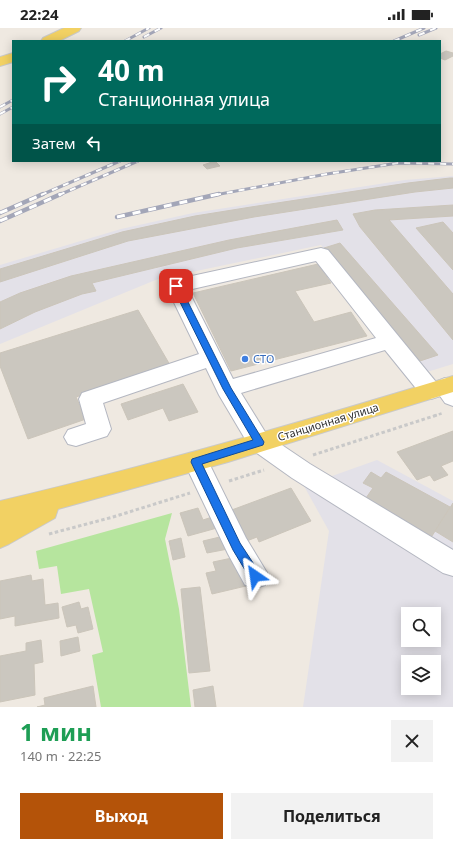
<!DOCTYPE html>
<html lang="ru">
<meta charset="utf-8">
<style>
body{margin:0;font-family:"Noto Sans",sans-serif;background:#f2f2f2;color:#222;height:100vh;display:flex;flex-direction:column;font-size:15px;white-space:nowrap}
*{box-sizing:border-box;margin:0}
p{font-size:13px;color:#767676}
.icon{flex:none;width:22px;height:22px;fill:none;stroke:currentColor;stroke-width:2;stroke-linecap:round;stroke-linejoin:round}
.map{position:relative;height:679px;overflow:hidden}
.drawer{display:flex;flex-direction:column;background:#fff;flex:1}
.drawer>*{flex:none}
.guide{position:absolute;left:12px;top:12px;width:429px;height:122px;border-radius:0px;box-shadow:0 2px 10px #0003;background:#00695c;color:#fff;overflow:hidden}
.buttons{position:absolute;left:401px;top:579px;display:grid;gap:8px}
.buttons a{display:grid;place-items:center;width:40px;height:40px;border-radius:0px;background:#fff;box-shadow:0 2px 10px #0003;font-size:20px}
.pin{position:absolute;display:grid;place-items:center;width:34px;height:34px;color:#fff;margin:-17px;border-radius:8px;box-shadow:0 2px 6px #0006}
.me{position:absolute;width:44px;margin:-22px;rotate:328deg;stroke-linejoin:round;filter:drop-shadow(0 0 3px #0008)}
.turn{display:flex;align-items:center;gap:14px;height:84px;padding:0 20px;font-size:18px}
.turn .icon{width:52px;height:52px;stroke-width:2.5}
.turn b{display:block;font-size:28px;line-height:34px}
.then{display:flex;align-items:center;height:38px;padding:0 20px;background:#0003;gap:8px;font-size:15px}
.round{display:grid;place-items:center;flex:none;width:42px;height:42px;border-radius:0px;background:#f2f2f2}
.overview{display:flex;align-items:center;justify-content:space-between;height:68px;padding:0 20px}
h1{font-size:24px;font-weight:700;line-height:30px;color:#1e9e55}
.cta{display:flex;gap:8px;margin-top:auto;padding:8px 20px}
.cta a{flex:1;height:46px;border-radius:0px;background:#b45309;color:#fff;font-size:16px;font-weight:700;line-height:46px;text-align:center}
.cta a+a{background:#f2f2f2;color:#222}
.status{display:flex;justify-content:space-between;align-items:center;height:28px;padding:0 20px;background:#fff;direction:ltr}
.status svg{height:11px;fill:currentColor}
.map>svg:first-child{display:block}
.industrial{fill:#e3e1e8;fill-rule:evenodd}
.green{fill:#b6e59e}
.building{fill:#cbc7bf;stroke:#cbc5ba}
.lines{fill:none;stroke-linecap:round;stroke-linejoin:round}
.minor-casing{stroke:#b4b7c1;stroke-width:2}
.major-casing{stroke:#c9c9c9;stroke-width:2}
.path-far1{stroke:#c9c9c9;stroke-width:2.5;stroke-dasharray:3 2;stroke-linecap:butt}
.path{stroke:#c9c9c9;stroke-width:3;stroke-dasharray:3.5 2.5;stroke-linecap:butt}
.minor{fill:#fff;fill-rule:evenodd}
.major{fill:#f2d163;fill-rule:evenodd}
.rail-far1-casing{stroke:#a3a6b8;stroke-width:3}
.rail-casing{stroke:#a3a6b8;stroke-width:4.5}
.rail-far1{stroke:#fff;stroke-width:2;stroke-dasharray:6;stroke-linecap:butt}
.rail{stroke:#fff;stroke-width:3;stroke-dasharray:8;stroke-linecap:butt}
.route{fill:#1a73e8;stroke:#114b97}
.shop-dot{fill:#3f7fe0;stroke:#fff;stroke-width:1.5}
.labels{text-anchor:middle;stroke-width:3;stroke-linejoin:round;paint-order:stroke}
.shop-label{font-size:11px;fill:#366cbe;stroke:#fff;text-anchor:start}
.street-label{font-size:11px;fill:#2e2e2e;stroke:#fff}
</style>
<div class="status"><b>22:24</b><svg viewBox="0 0 49 12"><path d="M0 12V9h3v3zM5 12V6h3v6zM10 12V3h3v9zM15 12V0h3v12zM26 1h20v11H26zM47 4h2v5h-2z"/></svg></div>
<div class="map">
<svg width="453" height="679" viewBox="0 0 453 679">
<rect width="100%" height="100%" fill="#efe9e1"/>
<g class="industrial">
<path d="M453 148V336L427 344 420 333 321 217 158 251 0 316V237L121 201 193 185 405 152Z"/>
<path d="M377 432 453 473V679H303L329 503 304 458ZM408 586H434V612H408ZM408 634H434V660H408Z"/>
</g>
<path class="green" d="M172 485 165 511 179 581 191 679H101L92 627 103 624 89 561 61 566 57 538 39 541 36 523Z"/>
<g class="building">
<path d="M446 23 453 25V28L445 32 440 30V26Z"/>
<path d="M215 133 220 138 207 141 203 137Z"/>
<path d="M450 150H453V160L415 164 254 189 128 213 0 254V241L122 204 195 188 251 179 408 155Z"/>
<path d="M453 177V188L389 192 453 266V312L360 199 353 186 375 182Z"/>
<path d="M337 192 343 202 237 220 92 255 96 263 82 266 35 284 0 301V274L20 265 71 248 229 212Z"/>
<path d="M443 194 453 205V242L416 200Z"/>
<path d="M340 215 438 327 420 333 324 220Z"/>
<path d="M318 236 331 255 295 263 314 294 351 284 367 308 231 343 193 265Z"/>
<path d="M138 282 170 337 76 369 86 391 28 411 0 338V325Z"/>
<path d="M183 356 198 384 169 393 163 380 128 392 121 376Z"/>
<path d="M453 403V433L441 438 448 447 434 453 430 447 417 452 397 424Z"/>
<path d="M371 444 381 450 386 444 450 479 432 508 366 470 373 460 363 455Z"/>
<path d="M291 460 311 493 259 514 257 509 244 514 229 483Z"/>
<path d="M453 475V514L435 503Z"/>
<path d="M198 480 203 492 212 489 217 500 188 508 180 485Z"/>
<path d="M224 508 228 521 207 525 203 513Z"/>
<path d="M181 510 185 529 173 532 169 513Z"/>
<path d="M232 530 235 539 240 538 246 558 212 566 206 545 216 543 213 534Z"/>
<path d="M31 547 32 553 43 551 45 577 58 575 59 590 15 598V588L0 591V553Z"/>
<path d="M200 559 210 643 189 645 181 561Z"/>
<path d="M79 574 81 581 88 579 93 601 78 605 76 597 67 599 62 579Z"/>
<path d="M78 609 80 623 61 628 60 613Z"/>
<path d="M41 612 43 634 34 636 35 667 0 674V628L26 623V615Z"/>
<path d="M93 658 96 679H37L45 677 44 670Z"/>
<path d="M213 658 216 679H195L193 662Z"/>
</g>
<g class="lines">
<defs>
<g id="minor">
<path d="M321 220 328 222 436 354 445 350 453 352V378L445 375 440 368 431 371 423 369 385 322 241 365 267 407 310 436 453 522V548L443 545 292 450 251 421 219 367 206 340 103 375 111 401 107 408 76 418 68 416 64 409 68 402 86 396 79 371 82 365 199 326 166 258 169 253ZM316 233 376 310 233 351 188 262Z"/>
<path d="M196 424 205 427 246 510 269 548 265 557 255 560 245 557 228 526 184 434 187 427Z"/>
</g>
<g id="major">
<path d="M64 0H81L79 3 59 13H41L43 10Z"/>
<path d="M13 25V34L0 38V29Z"/>
<path d="M453 348V364L228 434 58 481 55 490 9 516 0 520V473C153 437 303 394 453 348Z"/>
</g>
</defs>
<use href="#minor" class="minor-casing"/>
<use href="#major" class="major-casing"/>
<path class="path-far1" d="M434 388 443 385"/>
<g class="path">
<path d="M313 427 437 387"/>
<path d="M229 453 264 442"/>
<path d="M49 506 113 489 190 465"/>
</g>
<use href="#minor" class="minor"/>
<use href="#major" class="major"/>
<defs>
<g id="rail-far1">
<path d="M419 7 436 0"/>
<path d="M144 9 161 0"/>
<path d="M125 13 149 0"/>
<path d="M394 13 424 0"/>
<path d="M0 79 13 72"/>
<path d="M0 86 13 79"/>
<path d="M41 167 120 133"/>
<path d="M59 167 138 133"/>
<path d="M215 167 327 146 398 135 453 136"/>
</g>
<g id="rail">
<path d="M0 185 43 166"/>
<path d="M117 189 219 166"/>
<path d="M0 193 61 166"/>
</g>
</defs>
<use href="#rail-far1" class="rail-far1-casing"/>
<use href="#rail" class="rail-casing"/>
<use href="#rail-far1" class="rail-far1"/>
<use href="#rail" class="rail"/>
</g>
<path class="route" d="M176 255 180 258 231 360 264 414 263 417 202 436 240 515 259 544 261 548 259 552 255 553 251 552 233 522 191 434 192 431 253 412 223 361 172 258Z"/>
<circle class="shop-dot" cx="245" cy="331" r="4"/>
<g class="labels">
<g class="shop-label">
<text x="253" y="335">СТО</text>
</g>
<g class="street-label">
<text transform="translate(328 394) rotate(-17)" y="4">Станционная улица</text>
</g>
</g>
</svg>
<div class="buttons">
<a><svg class="icon" aria-label="search" viewBox="0 0 24 24"><circle cx="10" cy="10" r="6"/><path d="M15 15l6 6"/></svg></a>
<a><svg class="icon" aria-label="layers" viewBox="0 0 24 24"><path d="M12 4l9 5-9 5-9-5zM3 14l9 5 9-5"/></svg></a>
</div>
<div class="pin" style="left:176px;top:258px;background:#d93025"><svg class="icon" aria-label="arrive" viewBox="0 0 24 24"><path d="M6 21V4h12l-3 4 3 4H6"/></svg></div>
<svg class="me" style="left:255px;top:548px" viewBox="-20 -20 40 40"><path d="M0-17L14 15 0 8-14 15z" fill="#1a73e8" stroke="#fff" stroke-width="4"/></svg>
<div class="guide">
<div class="turn"><svg class="icon" aria-label="right" viewBox="0 0 24 24"><path d="M7 20v-9h11M14 6l5 5-5 5"/></svg><div><b>40 m</b>Станционная улица</div></div>
<div class="then">Затем<svg class="icon" aria-label="left" viewBox="0 0 24 24"><path d="M17 20v-9H6M10 6l-5 5 5 5"/></svg></div>
</div>
</div>
<section class="drawer">
<div class="overview"><div><h1>1 мин</h1><p>140 m · 22:25</p></div><a class="round"><svg class="icon" aria-label="close" viewBox="0 0 24 24"><path d="M6 6l12 12M18 6L6 18"/></svg></a></div>
<div class="cta"><a>Выход</a><a>Поделиться</a></div>
</section>
